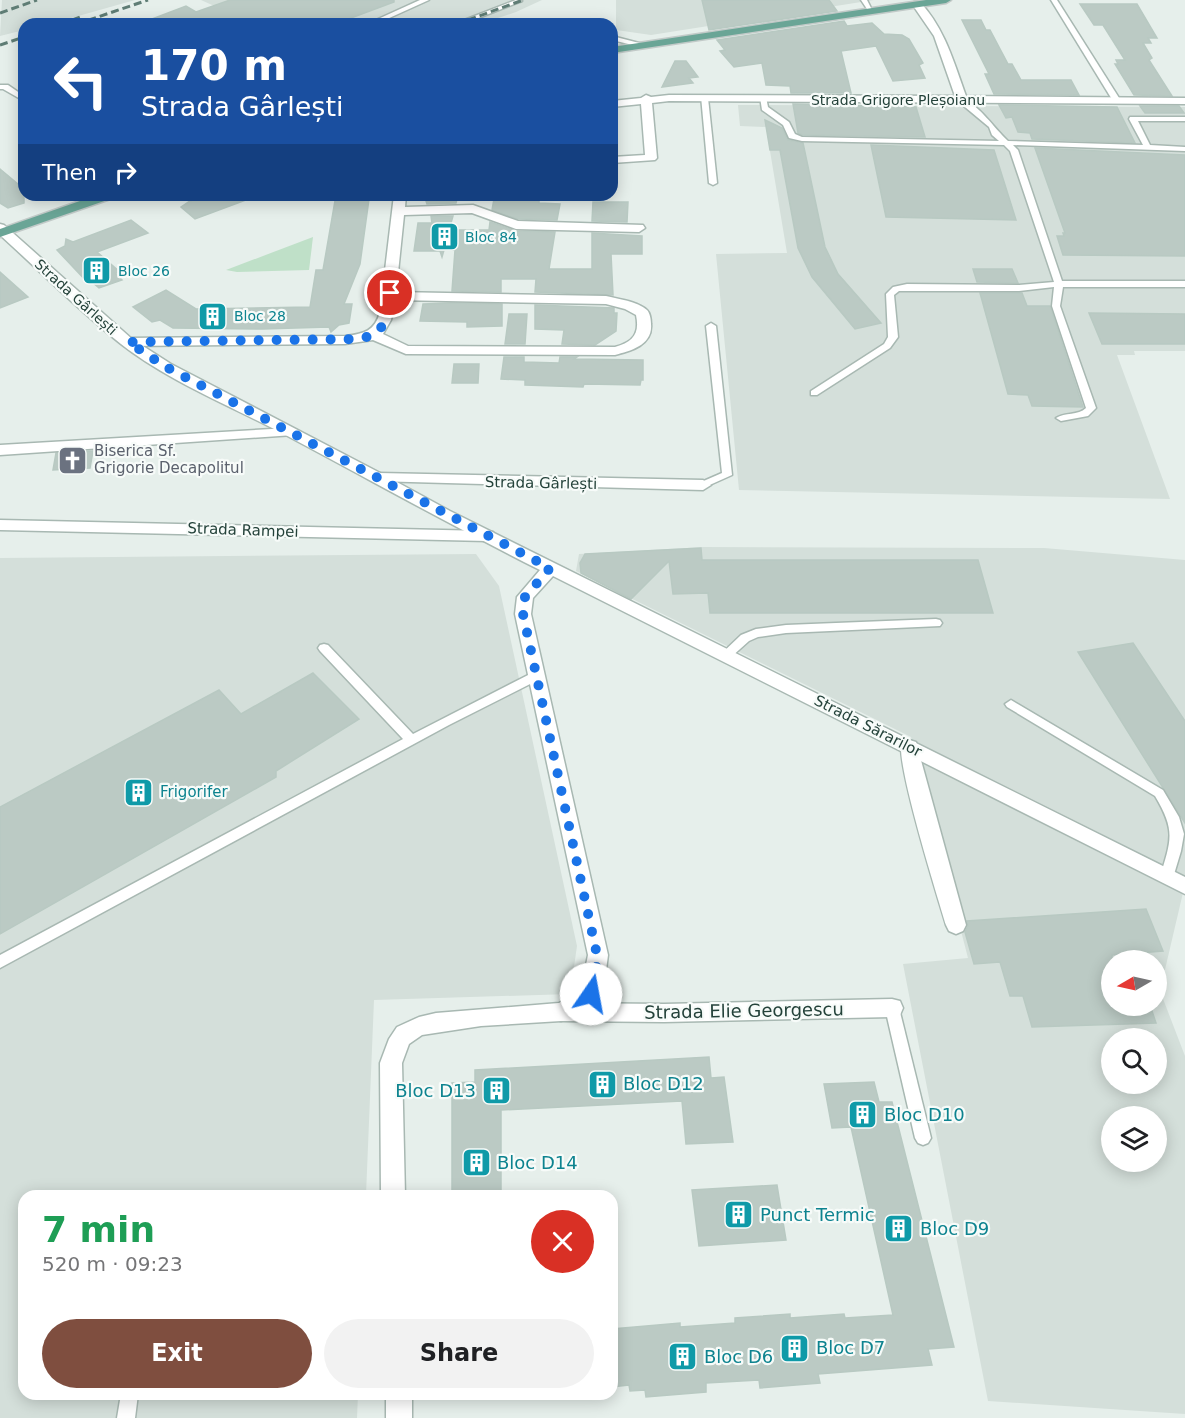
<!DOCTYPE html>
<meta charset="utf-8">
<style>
body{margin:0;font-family:"DejaVu Sans",sans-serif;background:#f2f2f2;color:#202124;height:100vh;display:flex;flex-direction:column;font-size:22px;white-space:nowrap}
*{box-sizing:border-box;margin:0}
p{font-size:20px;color:#757577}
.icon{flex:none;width:33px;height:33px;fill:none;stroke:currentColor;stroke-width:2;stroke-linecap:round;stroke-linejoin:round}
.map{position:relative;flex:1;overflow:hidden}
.side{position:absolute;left:18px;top:1190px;width:600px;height:210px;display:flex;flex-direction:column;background:#fff;border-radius:18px;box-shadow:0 3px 15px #0003}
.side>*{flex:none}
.guide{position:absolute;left:18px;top:18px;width:600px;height:183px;border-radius:18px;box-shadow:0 3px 15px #0003;background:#1a4fa0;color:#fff;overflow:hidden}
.needle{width:39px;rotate:261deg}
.buttons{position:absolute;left:1101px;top:950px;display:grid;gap:12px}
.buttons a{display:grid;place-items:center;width:66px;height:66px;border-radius:50%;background:#fff;box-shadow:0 3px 15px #0003;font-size:30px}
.pin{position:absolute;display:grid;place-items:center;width:51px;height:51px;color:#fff;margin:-26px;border:3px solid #fff;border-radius:50%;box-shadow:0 2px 6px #0007}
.me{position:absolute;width:66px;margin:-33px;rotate:12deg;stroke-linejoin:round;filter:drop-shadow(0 0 4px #0008)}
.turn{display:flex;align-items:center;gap:21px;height:126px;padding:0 24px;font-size:27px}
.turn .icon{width:78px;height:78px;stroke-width:2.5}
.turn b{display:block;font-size:42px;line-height:51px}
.then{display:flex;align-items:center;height:57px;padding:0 24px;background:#0003;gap:12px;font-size:22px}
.round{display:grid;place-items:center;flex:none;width:63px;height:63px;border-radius:32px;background:#f2f2f2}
.overview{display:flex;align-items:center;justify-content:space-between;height:102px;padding:0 24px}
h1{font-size:36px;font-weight:800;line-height:45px;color:#1e9e55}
.action{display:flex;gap:12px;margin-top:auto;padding:12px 24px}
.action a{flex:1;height:69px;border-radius:36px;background:#7f4e3f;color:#fff;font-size:24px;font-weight:800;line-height:69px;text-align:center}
.action a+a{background:#f2f2f2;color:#202124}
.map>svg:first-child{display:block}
.built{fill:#d4dfda;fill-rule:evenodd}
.green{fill:#bfe0c8}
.building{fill:#bbcac4;stroke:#b8c9c2;stroke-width:1.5}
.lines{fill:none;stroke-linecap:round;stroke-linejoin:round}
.service-casing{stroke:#a8b8b2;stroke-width:3}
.minor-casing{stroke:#a8b8b2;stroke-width:3}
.tertiary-casing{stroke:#a8b8b2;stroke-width:3}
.primary-casing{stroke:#c2cac8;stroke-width:3}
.service{fill:#fff;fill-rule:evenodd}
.minor{fill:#fff;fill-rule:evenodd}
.tertiary{fill:#fff;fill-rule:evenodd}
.primary{fill:#6aa596;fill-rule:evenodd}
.rail{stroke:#5f7d75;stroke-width:3;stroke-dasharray:8 4;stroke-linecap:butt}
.route{stroke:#1a73e8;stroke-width:10;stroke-dasharray:0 18}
.labels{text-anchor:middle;stroke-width:4.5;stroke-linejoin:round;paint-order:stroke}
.far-street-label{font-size:14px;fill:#24423a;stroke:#f7fbf9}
.far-culture-label{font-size:14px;fill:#0d838f;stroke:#f7fbf9;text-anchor:start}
.worship-label{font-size:15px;fill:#5b616d;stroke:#f7fbf9;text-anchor:start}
.street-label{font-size:15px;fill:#24423a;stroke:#f7fbf9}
.culture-label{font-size:15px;fill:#0d838f;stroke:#f7fbf9;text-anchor:start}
.near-street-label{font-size:18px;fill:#24423a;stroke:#f7fbf9}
.near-culture-label{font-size:18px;fill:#0d838f;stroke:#f7fbf9;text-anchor:start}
</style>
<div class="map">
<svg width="1185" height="1418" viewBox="0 0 1185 1418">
<rect width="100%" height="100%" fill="#e6efeb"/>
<g class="built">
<path d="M135 0 50 24H24V30L0 36 2 0Z"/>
<path d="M201 0H542L516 12 480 24H254Z"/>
<path d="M616 0H874L651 35 616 30Z"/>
<path d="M738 105 1185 107V351H1134L1135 355H1117L1170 499 739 490 716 254 787 253 766 127 740 126Z"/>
<path d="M704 547 1044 548 1185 560V884L1160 991 1185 1056V1414L988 1401 903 964 968 958 911 737 576 571 579 554ZM1112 960H1156V1005H1112ZM1112 1038H1156V1083H1112ZM1112 1116H1156V1161H1112Z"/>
<path d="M476 554 499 586 577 946 570 994 374 1000 366 1195 24 1196V1394H358L357 1418H0V558Z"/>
</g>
<path class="green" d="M313 237 309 270 237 272 226 270Z"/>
<g class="building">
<path d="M230 0H394V2L335 24H144V22L186 6 196 12Z"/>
<path d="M702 0H829L837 11 709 30Z"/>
<path d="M1080 4H1137L1157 38H1148L1151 43H1143L1152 58 1149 60 1172 96 1134 95 1115 64H1118L1116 60H1125L1103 25H1094Z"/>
<path d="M962 20H981L986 30H990L1008 64H1012L1021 80H1071L1079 95 994 94 985 74H989Z"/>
<path d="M844 21 847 26 872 23 884 34 902 35 909 39 923 63 919 65 925 78 893 81 876 46 841 51 851 93H791L790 86 766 85 762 63 734 67 720 51 725 50 717 40Z"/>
<path d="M675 61H686L698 77 689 78 693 83 662 87Z"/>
<path d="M793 104 916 107 925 137 802 135 798 133Z"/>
<path d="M999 105 1117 107 1135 143 1032 139 1030 133 1018 132 1012 117 1006 118Z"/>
<path d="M1140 106H1179L1184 113H1145Z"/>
<path d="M765 120 782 128 788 140 803 143 825 247 838 274 881 323 855 329 812 277 798 248 780 150H770Z"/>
<path d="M871 145 994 150 1016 220 886 217Z"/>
<path d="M1035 148 1185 155V256L1063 255 1057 236H1064L1063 233H1065Z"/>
<path d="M0 169 24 189V203L8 208 0 203Z"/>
<path d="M206 195H254V197L195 219 181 207 190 201Z"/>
<path d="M336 195H364L369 199 360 264 344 304H352L349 323 339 325 331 332 329 327 263 329 173 328 160 320 152 322 133 307 166 290 196 309 310 307 316 270H323Z"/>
<path d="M424 195H458L456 203 427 204Z"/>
<path d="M494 199 539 200V203L560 204 557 220 518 219 492 210Z"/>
<path d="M593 202H628L627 222 592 221Z"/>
<path d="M431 216H453L449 230H489L490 222 516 231 555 232 549 269H592V233L642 236V254H611L613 295 535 292 536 279H501V292L452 291 455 250H444L442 257 440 251H414L418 223H432Z"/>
<path d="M131 220 148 233 97 252 120 272 115 273 122 280 99 288 92 282 88 283 57 250 65 246 66 239 73 242Z"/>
<path d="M973 269H1012L1018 283 977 282Z"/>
<path d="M0 272 28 297 0 308Z"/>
<path d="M980 293H1022L1027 306H1050L1083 407 1032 406 1028 395 1008 394Z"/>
<path d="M451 303 502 304V326L467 327V322L420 321 423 304Z"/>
<path d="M535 305 614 308V313H617L616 331 595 345 562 344 564 330 535 329Z"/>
<path d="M1089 313 1185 314V344H1102Z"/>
<path d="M509 314H527L525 344H505Z"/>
<path d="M504 357H524V362L559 363 560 357H577L574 359 643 360V380H641L640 385 584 384 583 387 525 385V380L501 379Z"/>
<path d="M454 364H479L478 383H452Z"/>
<path d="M93 451 90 468 53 470 56 453Z"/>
<path d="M701 548 702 560H978L993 613H710L708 593 673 594 669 561 631 599 581 573 580 563 585 554Z"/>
<path d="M1133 643 1185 721V823L1078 652Z"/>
<path d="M313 673 359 719 276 771V777L0 934V807L219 690 241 714Z"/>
<path d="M1146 909 1163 951 1112 955V1005H1150L1156 1023 1032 1027 1023 996H1010L1000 962 974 964 965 932 968 926 967 921Z"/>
<path d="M709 1057 711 1078 724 1077 733 1142 686 1144 682 1101 501 1110V1196H452V1083L475 1082V1070Z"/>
<path d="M874 1082 879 1102H892L954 1347 928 1349 932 1365 818 1374 820 1383 760 1388 759 1380 706 1383V1392L646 1397 645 1390 630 1391 629 1385 612 1387V1329L680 1323V1327L735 1323V1318L790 1314V1318L844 1314 845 1318 893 1315 851 1127 832 1128 824 1084Z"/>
<path d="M777 1185 786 1240 699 1246 692 1190Z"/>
</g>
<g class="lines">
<defs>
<g id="service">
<path d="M420 0H429L376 24H367Z"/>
<path d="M516 0 522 1 463 24H454Z"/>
<path d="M861 0H867L873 12H869Z"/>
<path d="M1051 0H1057L1121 101 1120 103 1113 101Z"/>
<path d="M612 36 643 44 644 45 641 47 612 40Z"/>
<path d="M0 85H8L24 96V101L3 89H0Z"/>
<path d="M701 96 708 98 717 183 713 185 709 183Z"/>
<path d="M760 97H766L768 107 789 122 795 134 802 137 999 141 992 135 989 127 959 102V98H962C981 107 993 127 1008 141L1143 145 1129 119 1130 117H1185V121H1138L1150 145 1185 147V151L1013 145 1018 150 1062 281H1185V287H1063L1060 306 1096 408 1088 416 1061 421 1056 418C1065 412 1078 416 1086 408L1052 306 1054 287 1019 291H899L894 295 898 337 890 348 817 395H811V391L884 344 888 337 886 294 893 287 907 284 1019 285 1054 282 1010 151 1004 145 802 141 789 138 783 125 762 110Z"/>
<path d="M711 323 716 326 732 475 703 488 699 487 698 485 699 483 722 473 706 326Z"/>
<path d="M936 619 940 620 942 623 940 626 786 633 758 637 749 641 730 658H722L720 655 741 635 756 629 786 625Z"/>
<path d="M324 644 328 645 413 734 532 673 536 672 542 676 540 679 449 725 0 968V955L403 739 320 651 318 648 320 645Z"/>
<path d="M1011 700 1163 790 1179 817 1184 834 1181 851 1172 881 1167 882 1162 881 1160 877C1171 840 1176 831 1155 796L1007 707 1005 704Z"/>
<path d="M892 1002 897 1004 899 1008 931 1138 928 1143 923 1145 918 1143 915 1138 885 1008 887 1004Z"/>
<path d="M121 1394H138L135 1418H117Z"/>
</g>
<g id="minor">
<path d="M914 2H920C945 29 954 63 966 96L1185 98V104L669 101 652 103 657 158 655 160 612 163V157L645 155 641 104 612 107V101L641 98 646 95 651 97 669 95 955 96 934 36 912 4Z"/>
<path d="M394 195H406L405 207 473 205 518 221 643 225 645 228 639 232 516 229 472 213 404 215 396 292 606 296C618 299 637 301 647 310 650 313 651 320 651 324 653 345 631 351 615 355L406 354 373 340 345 344 127 346 120 342 127 338 345 336C364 334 375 331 380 312ZM395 300 606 304 625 309 636 315C640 334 633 342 615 347L408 346 383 334 391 320Z"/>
<path d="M289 428 294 429 296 432 294 435 0 455V445Z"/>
<path d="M379 473 703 480 711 485 703 490 374 481 371 478Z"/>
<path d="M0 520 487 531 493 532 495 536 493 540 487 541 0 530Z"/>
<path d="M909 740 916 742 966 925 963 931 956 934 949 931 946 925C938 898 894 758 902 742Z"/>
<path d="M892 999 900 1001 903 1008 900 1015 892 1017 664 1022 561 1021 553 1019 550 1012 553 1005 561 1003 664 1004Z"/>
</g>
<g id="tertiary">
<path d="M0 224 4 225 132 339 171 364 384 475 450 511 1185 877V894L553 576 533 598 531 614 608 955 604 985 598 998 579 1014 561 1021 481 1026 422 1035 409 1044 402 1063 405 1196H381L380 1063 389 1039 397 1027 419 1017 436 1013 559 1003 572 996 582 985 588 955 515 614 517 597 540 570C452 526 367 478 280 432 228 405 167 380 121 344 79 311 40 271 0 235Z"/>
<rect x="386" y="1394" width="26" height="24"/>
</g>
<g id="primary">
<path d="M926 0H951L946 3 612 53V47Z"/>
<path d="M97 195H115L113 198 0 237V229Z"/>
</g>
</defs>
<use href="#service" class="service-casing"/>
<use href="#minor" class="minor-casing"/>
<use href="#tertiary" class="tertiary-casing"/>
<use href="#primary" class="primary-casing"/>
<use href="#service" class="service"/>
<use href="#minor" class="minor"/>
<use href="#tertiary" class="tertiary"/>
<use href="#primary" class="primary"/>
<g class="rail">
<path d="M0 13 37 0"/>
<path d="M61 24 83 16"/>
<path d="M77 24 148 0"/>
<path d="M457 24 523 0"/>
<path d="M0 45 24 37"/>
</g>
</g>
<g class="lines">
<path class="route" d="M390 293C388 318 387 331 361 339L128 342 166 367 550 568 525 597 523 614 597 955 596 977 591 994"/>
</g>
<defs>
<symbol id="building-square" viewBox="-11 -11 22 22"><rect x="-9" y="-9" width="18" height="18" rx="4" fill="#0f9aa8" stroke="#f7fbf9"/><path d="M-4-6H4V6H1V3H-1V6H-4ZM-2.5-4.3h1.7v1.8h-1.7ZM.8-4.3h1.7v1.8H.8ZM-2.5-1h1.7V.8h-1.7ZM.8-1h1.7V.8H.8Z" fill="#fff"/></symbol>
<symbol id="church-square" viewBox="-11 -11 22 22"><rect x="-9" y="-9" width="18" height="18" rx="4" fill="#6b7280" stroke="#f7fbf9"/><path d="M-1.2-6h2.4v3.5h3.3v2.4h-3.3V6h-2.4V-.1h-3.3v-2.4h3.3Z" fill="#fff"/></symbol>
</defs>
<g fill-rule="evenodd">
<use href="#building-square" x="428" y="220" width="33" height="33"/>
<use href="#building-square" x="80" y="254" width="33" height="33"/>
<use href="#building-square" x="196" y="300" width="33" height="33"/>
<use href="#church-square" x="56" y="444" width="33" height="33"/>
<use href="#building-square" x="122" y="776" width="33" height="33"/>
<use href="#building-square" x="586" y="1068" width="33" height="33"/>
<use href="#building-square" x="480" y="1074" width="33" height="33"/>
<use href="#building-square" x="846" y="1098" width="33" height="33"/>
<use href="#building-square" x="460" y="1146" width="33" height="33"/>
<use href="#building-square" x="722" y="1198" width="33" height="33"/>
<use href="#building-square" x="882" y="1212" width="33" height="33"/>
<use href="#building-square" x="778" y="1332" width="33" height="33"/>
<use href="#building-square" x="666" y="1340" width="33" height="33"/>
</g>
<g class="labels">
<g class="far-street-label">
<text x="898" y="105">Strada Grigore Pleșoianu</text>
<text transform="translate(76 297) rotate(42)" y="5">Strada Gârlești</text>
</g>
<g class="far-culture-label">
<text x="465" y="242">Bloc 84</text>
<text x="118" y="276">Bloc 26</text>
<text x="234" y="321">Bloc 28</text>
</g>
<g class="worship-label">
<text x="94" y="456">Biserica Sf.<tspan x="94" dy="17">Grigorie Decapolitul</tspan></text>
</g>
<g class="street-label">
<text transform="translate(541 483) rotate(1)" y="5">Strada Gârlești</text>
<text transform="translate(243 530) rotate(2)" y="5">Strada Rampei</text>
<text transform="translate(868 726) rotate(27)" y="5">Strada Sărarilor</text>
</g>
<g class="culture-label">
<text x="160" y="797">Frigorifer</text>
</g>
<g class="near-street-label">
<text transform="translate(744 1011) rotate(-1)" y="6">Strada Elie Georgescu</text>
</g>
<g class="near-culture-label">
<text x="623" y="1090">Bloc D12</text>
<text x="476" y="1097" text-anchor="end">Bloc D13</text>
<text x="884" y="1121">Bloc D10</text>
<text x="497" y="1169">Bloc D14</text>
<text x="760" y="1221">Punct Termic</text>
<text x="920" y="1235">Bloc D9</text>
<text x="816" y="1354">Bloc D7</text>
<text x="704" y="1363">Bloc D6</text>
</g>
</g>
</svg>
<div class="buttons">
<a><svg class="needle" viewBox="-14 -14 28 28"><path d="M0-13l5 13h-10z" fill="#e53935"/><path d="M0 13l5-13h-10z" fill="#757577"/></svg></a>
<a><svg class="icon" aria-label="search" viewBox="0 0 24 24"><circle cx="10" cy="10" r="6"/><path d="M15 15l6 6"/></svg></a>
<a><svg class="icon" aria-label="layers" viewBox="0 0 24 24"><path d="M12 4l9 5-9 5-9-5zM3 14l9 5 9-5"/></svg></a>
</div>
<div class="pin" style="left:390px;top:293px;background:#d93025"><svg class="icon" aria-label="arrive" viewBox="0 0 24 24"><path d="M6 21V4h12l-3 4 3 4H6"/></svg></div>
<svg class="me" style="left:591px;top:994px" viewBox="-20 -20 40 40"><circle r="19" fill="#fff"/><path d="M0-13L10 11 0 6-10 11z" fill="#1a73e8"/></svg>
<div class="guide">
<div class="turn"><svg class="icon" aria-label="left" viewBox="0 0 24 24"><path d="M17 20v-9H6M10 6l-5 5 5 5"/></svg><div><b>170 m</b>Strada Gârlești</div></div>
<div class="then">Then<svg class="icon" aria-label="right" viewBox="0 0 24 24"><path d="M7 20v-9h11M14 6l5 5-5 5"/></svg></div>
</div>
<section class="side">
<div class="overview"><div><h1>7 min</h1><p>520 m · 09:23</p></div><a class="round" style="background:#d93025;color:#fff"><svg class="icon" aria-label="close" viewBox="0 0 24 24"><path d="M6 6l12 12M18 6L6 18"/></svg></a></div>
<div class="action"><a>Exit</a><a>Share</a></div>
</section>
</div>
